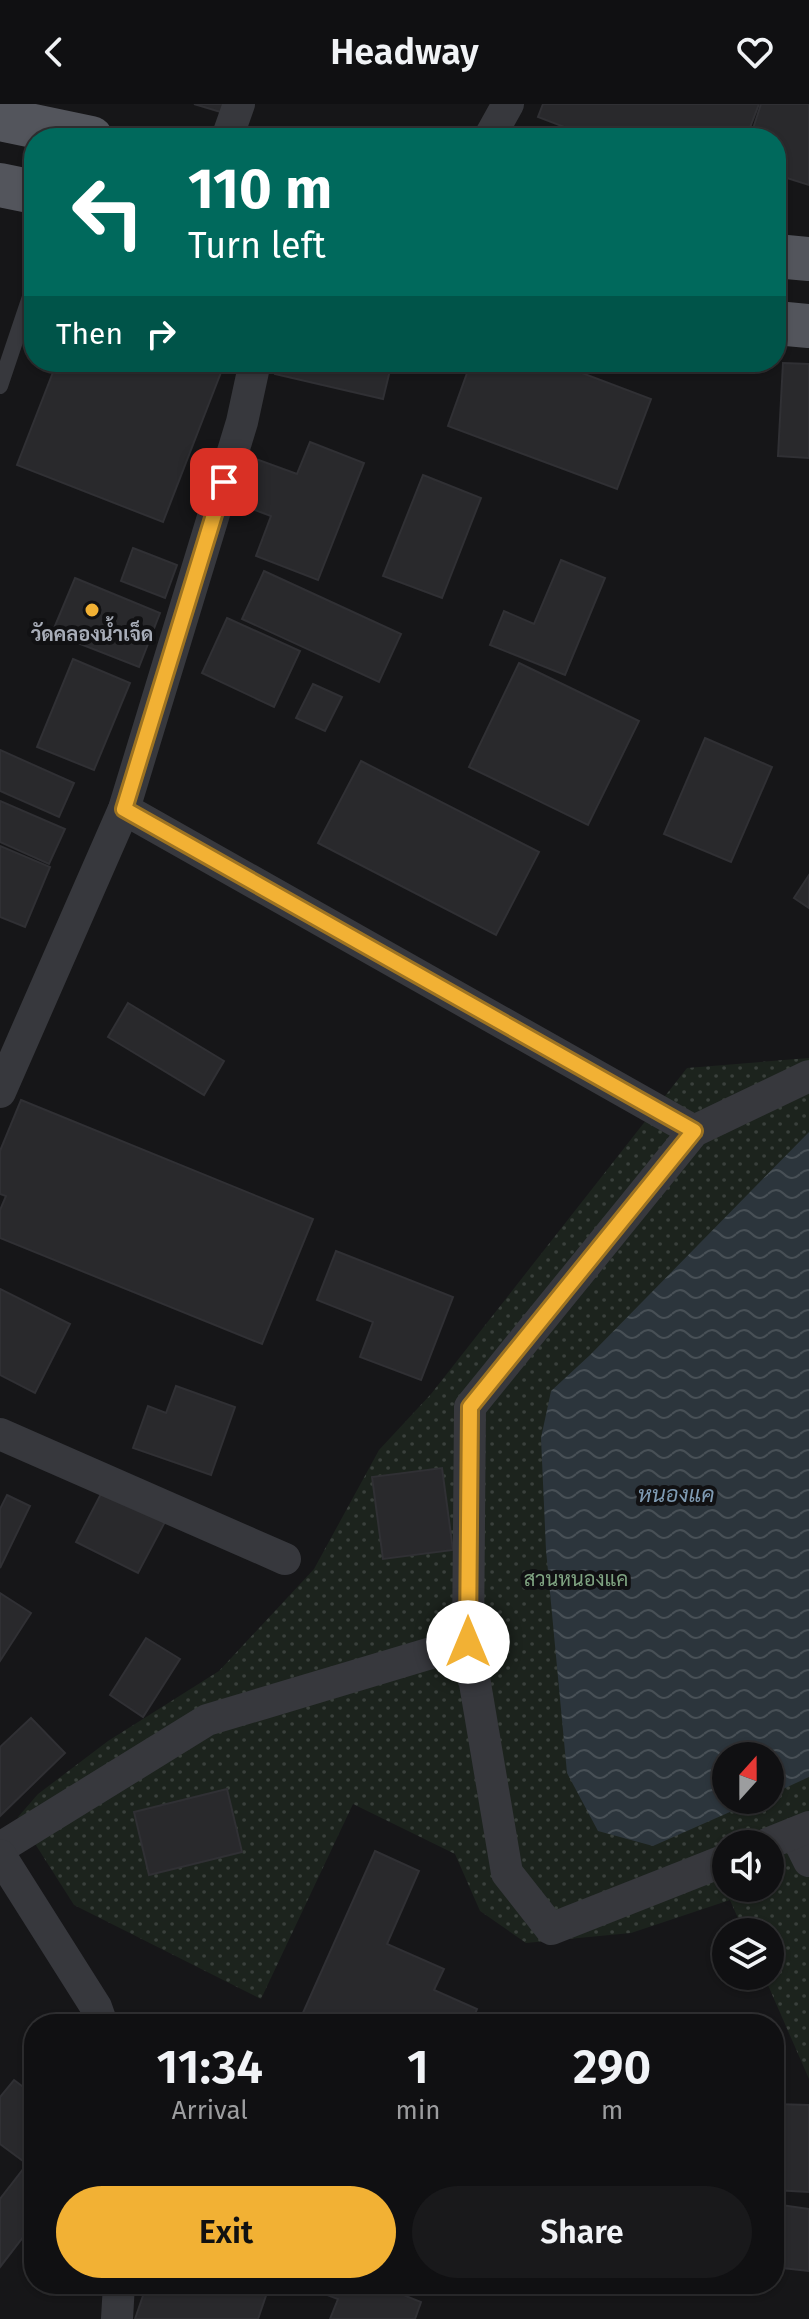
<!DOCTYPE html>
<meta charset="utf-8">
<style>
body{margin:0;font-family:"Fira Sans",Sarabun,sans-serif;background:#19191b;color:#f1f3f6;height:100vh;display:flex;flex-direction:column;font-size:30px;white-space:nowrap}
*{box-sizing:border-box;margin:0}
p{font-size:26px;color:#9c9d9f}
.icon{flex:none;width:44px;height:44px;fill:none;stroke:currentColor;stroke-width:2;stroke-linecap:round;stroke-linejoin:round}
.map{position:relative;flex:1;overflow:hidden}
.drawer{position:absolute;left:24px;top:1910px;width:760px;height:280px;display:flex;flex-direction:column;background:#101012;border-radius:32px;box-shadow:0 2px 6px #0004,0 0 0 2px #303032}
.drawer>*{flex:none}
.guide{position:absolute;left:24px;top:24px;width:762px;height:244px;border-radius:32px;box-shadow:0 2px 6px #0004,0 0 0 2px #303032;background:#00695c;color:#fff;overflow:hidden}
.needle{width:52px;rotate:21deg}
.tools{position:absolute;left:712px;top:1638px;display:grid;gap:16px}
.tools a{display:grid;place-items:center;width:72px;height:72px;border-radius:50%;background:#101012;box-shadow:0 2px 6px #0004,0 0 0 2px #303032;font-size:40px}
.pin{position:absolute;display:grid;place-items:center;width:68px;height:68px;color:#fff;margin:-34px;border-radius:16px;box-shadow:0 4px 12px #0006}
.me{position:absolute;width:88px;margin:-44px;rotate:0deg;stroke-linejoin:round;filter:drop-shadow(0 0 6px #0008)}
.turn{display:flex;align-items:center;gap:28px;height:168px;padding:0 32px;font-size:36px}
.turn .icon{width:104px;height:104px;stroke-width:2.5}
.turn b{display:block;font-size:56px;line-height:68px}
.then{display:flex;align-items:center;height:76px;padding:0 32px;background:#0003;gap:16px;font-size:30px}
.eta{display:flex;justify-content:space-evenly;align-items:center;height:136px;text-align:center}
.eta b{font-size:48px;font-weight:600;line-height:56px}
.button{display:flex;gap:16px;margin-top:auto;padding:16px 32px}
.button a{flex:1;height:92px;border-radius:48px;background:#f2b134;color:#111;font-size:32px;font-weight:600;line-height:92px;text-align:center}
.button a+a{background:#19191b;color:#f1f3f6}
header{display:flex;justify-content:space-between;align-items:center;height:104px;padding:0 32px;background:#101012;font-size:36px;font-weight:600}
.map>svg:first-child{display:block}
.grass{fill:url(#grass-dots);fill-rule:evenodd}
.water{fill:url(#water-waves)}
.building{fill:#29292c;stroke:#303034;stroke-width:2}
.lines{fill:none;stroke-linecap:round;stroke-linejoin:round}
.service{stroke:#37383d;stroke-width:16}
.minor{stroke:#37383d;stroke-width:32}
.primary{stroke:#53555c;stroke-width:44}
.route-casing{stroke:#9d7322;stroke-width:20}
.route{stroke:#f2b134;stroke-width:14}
.poi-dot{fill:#f2b134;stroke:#111113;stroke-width:3}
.labels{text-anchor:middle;stroke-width:8;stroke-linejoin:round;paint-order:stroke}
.poi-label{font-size:20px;font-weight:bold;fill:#a8adb8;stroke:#111113}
.park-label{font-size:20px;fill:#7fa381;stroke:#111113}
.water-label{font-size:22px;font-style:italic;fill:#7f9bb3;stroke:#111113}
</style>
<header><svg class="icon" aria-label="back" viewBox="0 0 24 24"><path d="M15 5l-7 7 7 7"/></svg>Headway<svg class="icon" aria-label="heart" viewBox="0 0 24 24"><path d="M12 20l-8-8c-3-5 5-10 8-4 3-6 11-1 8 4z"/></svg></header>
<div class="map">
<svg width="809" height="2215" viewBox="0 0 809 2215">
<defs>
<pattern id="grass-dots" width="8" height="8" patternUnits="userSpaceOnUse" patternTransform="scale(2)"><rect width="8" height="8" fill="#1c231d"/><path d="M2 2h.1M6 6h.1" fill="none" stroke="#3a403c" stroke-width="1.8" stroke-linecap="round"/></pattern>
<pattern id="water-waves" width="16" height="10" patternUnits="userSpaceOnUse" patternTransform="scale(2)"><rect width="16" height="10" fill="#2c353c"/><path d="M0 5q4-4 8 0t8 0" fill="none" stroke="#485056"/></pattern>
</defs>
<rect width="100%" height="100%" fill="#161618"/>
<path class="grass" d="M809 954V1975L764 1872H770V1828H744L730 1796 631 1829 526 1839 480 1807 455 1750 353 1700 261 1895 74 1801 18 1713 38 1690 108 1637 219 1567 314 1465 379 1346 431 1290 687 964ZM726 1652H770V1696H726ZM726 1740H770V1784H726Z"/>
<path class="water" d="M809 1028V1673L770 1691V1652H726V1696H757L653 1742 598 1727 567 1669 546 1446 541 1334 551 1287 590 1251Z"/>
<g class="building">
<path d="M194 0H227L224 9Z"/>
<path d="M543 0H759L746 34H593L538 13Z"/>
<path d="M761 0H809V81L787 74 776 108V34H750Z"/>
<path d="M57 258H225L163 418 17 361Z"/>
<path d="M278 258H392L383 295 275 270Z"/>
<path d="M471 258H553L651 295 617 385 448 322Z"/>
<path d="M783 259 809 260V354L778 352Z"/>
<path d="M310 338 364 359 318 476 256 452 271 412 239 400 256 355 297 370Z"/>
<path d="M423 371 481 394 442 494 383 472Z"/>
<path d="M133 444 177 461 165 494 121 477Z"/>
<path d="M561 456 605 474 565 571 490 541 504 507 534 520Z"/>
<path d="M264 467 401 530 379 578 242 515Z"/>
<path d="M75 474 160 509 139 563 52 529Z"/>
<path d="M227 514 300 547 274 603 202 569Z"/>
<path d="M73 555 130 579 94 666 37 643Z"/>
<path d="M519 559 639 617 588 721 469 663Z"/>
<path d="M313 580 342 593 325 627 296 614Z"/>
<path d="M705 634 772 663 731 758 664 730Z"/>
<path d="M0 646 74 679 59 713 0 687Z"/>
<path d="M361 657 539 748 496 831 318 739Z"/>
<path d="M0 697 65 725 49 760 0 738Z"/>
<path d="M0 742 50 763 25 823 0 813Z"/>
<path d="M809 771V804L794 794Z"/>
<path d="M128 899 224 957 204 991 108 933Z"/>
<path d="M21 996 313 1115 262 1240 0 1134V1106L6 1092 0 1090V1047Z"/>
<path d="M336 1147 453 1193 421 1276 360 1253 373 1218 317 1196Z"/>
<path d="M0 1185 70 1220 35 1289 0 1271Z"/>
<path d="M176 1282 235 1303 211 1371 133 1344 148 1302 166 1309Z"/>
<path d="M442 1364 453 1446 383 1455 372 1373Z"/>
<path d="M105 1382 167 1414 138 1469 76 1438Z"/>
<path d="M7 1391 30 1402 0 1464V1405Z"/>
<path d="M0 1489 31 1509 0 1557Z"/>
<path d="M146 1534 180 1555 143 1613 110 1591Z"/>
<path d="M31 1614 65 1649 0 1712V1643Z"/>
<path d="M227 1685 242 1748 149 1771 134 1708Z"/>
<path d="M375 1747 419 1767 387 1840 444 1865 434 1886 477 1905 471 1920H298Z"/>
<path d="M14 1976 34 1991V2119L0 2163V2095L27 2060 0 2040V1993Z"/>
<path d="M774 2000 809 2001V2088L774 2086Z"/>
<path d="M774 2100 809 2105V2167L774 2163Z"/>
<path d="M147 2180H270L258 2215H135Z"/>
<path d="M298 2180H376L421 2198 415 2215H330L338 2195Z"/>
</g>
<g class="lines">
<path class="service" d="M0 282 34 181"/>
<g class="minor">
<path d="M227 34 239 0"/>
<path d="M489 34 508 0"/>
<path d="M124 705 694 1027"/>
<path d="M0 988 124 705 242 318 255 258"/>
<path d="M0 1330 285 1455"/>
<path d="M795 1729 809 1757"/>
<path d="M767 1740 809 1723"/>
<path d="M0 1744 207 1616 468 1538"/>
<path d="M0 1751 96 1903 102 1920"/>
<path d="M726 1756 551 1825 507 1769 468 1538 470 1303 694 1027 809 972"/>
<path d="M117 2215 119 2180"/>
</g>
<g class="primary">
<path d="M0 15 91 34"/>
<path d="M0 81 34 88"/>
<path d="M776 152 809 155"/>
<path d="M776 219 809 222"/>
</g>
</g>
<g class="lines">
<defs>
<path id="route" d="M224 378 124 705 694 1027 470 1303 468 1538"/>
</defs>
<use href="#route" class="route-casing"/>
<use href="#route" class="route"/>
</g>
<circle class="poi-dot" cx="92" cy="506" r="8"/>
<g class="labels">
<g class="poi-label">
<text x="92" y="537">วัดคลองน้ำเจ็ด</text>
</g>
<g class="park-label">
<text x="576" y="1482">สวนหนองแค</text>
</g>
<g class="water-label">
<text x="676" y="1398">หนองแค</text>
</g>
</g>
</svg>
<div class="tools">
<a><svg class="needle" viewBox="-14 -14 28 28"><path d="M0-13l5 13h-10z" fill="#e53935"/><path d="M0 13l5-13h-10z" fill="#9c9d9f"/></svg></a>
<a><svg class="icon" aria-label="sound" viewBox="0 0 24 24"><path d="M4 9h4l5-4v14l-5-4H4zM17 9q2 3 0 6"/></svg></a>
<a><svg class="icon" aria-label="layers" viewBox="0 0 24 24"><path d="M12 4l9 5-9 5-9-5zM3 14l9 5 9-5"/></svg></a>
</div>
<div class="pin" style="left:224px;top:378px;background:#d93025"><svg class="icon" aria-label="arrive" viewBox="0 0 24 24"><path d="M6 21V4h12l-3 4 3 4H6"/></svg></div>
<svg class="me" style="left:468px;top:1538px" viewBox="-20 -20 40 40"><circle r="19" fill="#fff"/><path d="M0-13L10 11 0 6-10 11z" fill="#f2b134"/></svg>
<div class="guide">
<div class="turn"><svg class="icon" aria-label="left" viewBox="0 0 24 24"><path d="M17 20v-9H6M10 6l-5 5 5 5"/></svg><div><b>110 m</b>Turn left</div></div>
<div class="then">Then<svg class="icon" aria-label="right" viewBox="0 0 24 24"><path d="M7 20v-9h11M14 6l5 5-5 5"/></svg></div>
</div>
<section class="drawer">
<div class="eta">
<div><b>11:34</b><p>Arrival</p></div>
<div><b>1</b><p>min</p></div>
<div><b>290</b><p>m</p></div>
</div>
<div class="button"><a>Exit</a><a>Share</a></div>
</section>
</div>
